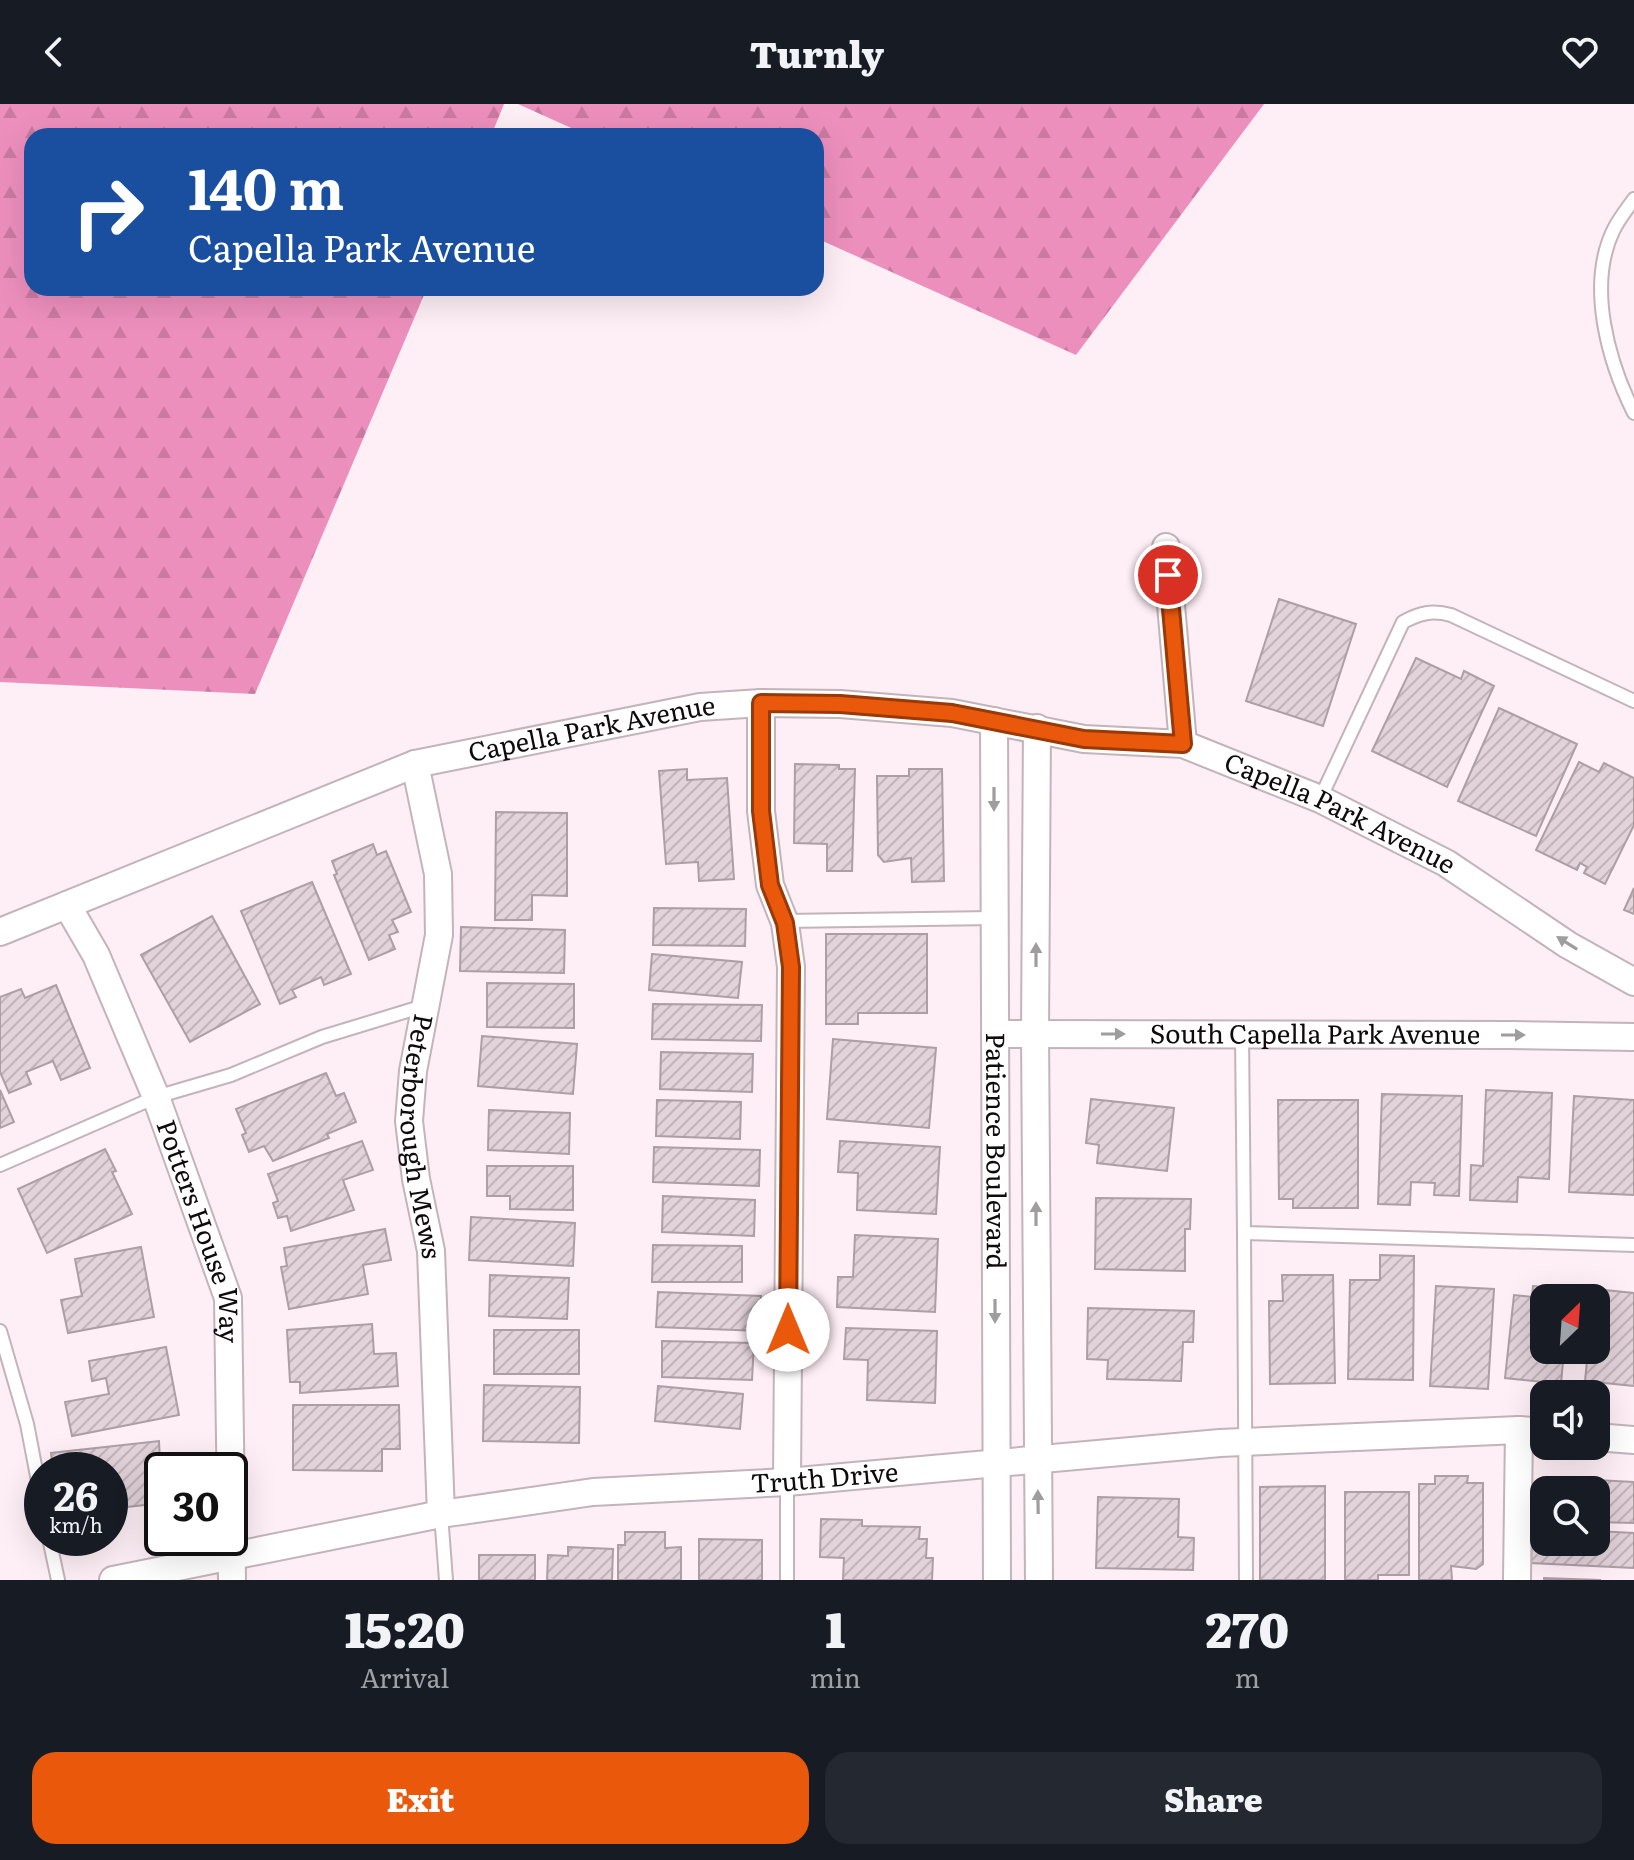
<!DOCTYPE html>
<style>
body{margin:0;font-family:Literata,serif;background:#242831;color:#f1f3f6;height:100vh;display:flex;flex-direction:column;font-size:30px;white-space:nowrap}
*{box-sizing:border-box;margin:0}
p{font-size:26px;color:#9ea1a6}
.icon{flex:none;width:44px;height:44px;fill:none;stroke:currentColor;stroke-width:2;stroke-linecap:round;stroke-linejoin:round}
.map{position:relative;height:1476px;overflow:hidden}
.sheet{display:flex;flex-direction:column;background:#171b24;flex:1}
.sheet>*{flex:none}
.banner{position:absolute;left:24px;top:24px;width:800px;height:168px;border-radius:24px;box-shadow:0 8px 32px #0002;background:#1a4fa0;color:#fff;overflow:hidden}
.needle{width:52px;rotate:25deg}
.controls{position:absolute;left:1530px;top:1180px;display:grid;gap:16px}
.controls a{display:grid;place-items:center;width:80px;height:80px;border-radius:16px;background:#171b24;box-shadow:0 8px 32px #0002;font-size:40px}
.speed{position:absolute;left:24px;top:1348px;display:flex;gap:16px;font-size:40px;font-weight:700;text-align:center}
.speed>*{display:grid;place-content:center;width:104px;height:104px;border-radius:50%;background:#171b24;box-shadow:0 8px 32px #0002;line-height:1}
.speed small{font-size:20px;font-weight:400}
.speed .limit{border:4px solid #111;border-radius:12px;background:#fff;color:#111}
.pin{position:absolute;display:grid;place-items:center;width:68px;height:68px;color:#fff;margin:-34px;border:4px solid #fff;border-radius:50%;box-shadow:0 2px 8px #0007}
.me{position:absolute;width:88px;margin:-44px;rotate:0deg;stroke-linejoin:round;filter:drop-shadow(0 0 6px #0008)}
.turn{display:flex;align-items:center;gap:28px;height:168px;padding:0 32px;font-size:36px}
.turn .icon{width:104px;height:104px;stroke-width:2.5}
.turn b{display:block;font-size:56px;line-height:68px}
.eta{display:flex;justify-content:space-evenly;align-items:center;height:136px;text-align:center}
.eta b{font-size:48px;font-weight:800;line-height:56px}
.action{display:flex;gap:16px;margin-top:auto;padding:16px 32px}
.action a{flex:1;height:92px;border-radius:24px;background:#ea580c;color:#fff;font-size:32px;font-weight:800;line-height:92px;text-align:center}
.action a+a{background:#242831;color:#f1f3f6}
header{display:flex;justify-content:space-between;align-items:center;height:104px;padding:0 32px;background:#171b24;font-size:36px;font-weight:800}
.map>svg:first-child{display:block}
.forest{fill:url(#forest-firs)}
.building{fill:url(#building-hatch);stroke:#ad9ea4;stroke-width:2}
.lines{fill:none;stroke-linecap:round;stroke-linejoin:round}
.lane-casing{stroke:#c3b4ba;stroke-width:16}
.street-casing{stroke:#c3b4ba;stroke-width:30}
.lane{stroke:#fff;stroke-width:12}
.street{stroke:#fff;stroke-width:26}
.oneway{fill:#9f9d9e}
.route-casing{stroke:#983908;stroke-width:20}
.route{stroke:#ea580c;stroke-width:14}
.labels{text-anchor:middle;stroke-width:6;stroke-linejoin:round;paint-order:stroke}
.street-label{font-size:26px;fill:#0f0a0c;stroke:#fff}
</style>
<header><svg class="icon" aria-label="back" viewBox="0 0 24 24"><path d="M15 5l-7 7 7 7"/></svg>Turnly<svg class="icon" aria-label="heart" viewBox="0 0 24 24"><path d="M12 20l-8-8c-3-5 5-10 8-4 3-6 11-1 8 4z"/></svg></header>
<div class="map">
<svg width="1634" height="1476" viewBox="0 0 1634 1476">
<defs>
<pattern id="forest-firs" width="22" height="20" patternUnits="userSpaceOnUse" patternTransform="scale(2)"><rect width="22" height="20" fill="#ed8fbd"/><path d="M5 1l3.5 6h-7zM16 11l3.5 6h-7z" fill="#ca7aa1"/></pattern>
<pattern id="building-hatch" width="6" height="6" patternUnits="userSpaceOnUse" patternTransform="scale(2)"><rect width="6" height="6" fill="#e2d2d9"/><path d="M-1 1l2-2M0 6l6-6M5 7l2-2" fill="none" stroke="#c1b3b9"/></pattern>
</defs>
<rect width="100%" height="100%" fill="#feeef5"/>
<g class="forest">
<path d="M0 0H504L491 32H32V184H427L255 590 0 578Z"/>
<path d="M518 0H1264L1076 251 816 134V32H589Z"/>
</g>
<g class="building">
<path d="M1279 495 1356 520 1323 622 1246 597Z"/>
<path d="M1416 554 1461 575 1464 567 1494 582 1447 683 1372 647Z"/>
<path d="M1499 604 1577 640 1536 732 1458 697Z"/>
<path d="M1579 658 1599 668 1604 659 1634 674V721L1605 780 1584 769 1587 763 1580 759 1577 766 1536 746Z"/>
<path d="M795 660 839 661V665H855L852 767H827V740L794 739Z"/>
<path d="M687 665V676L727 674 734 775 699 777 698 758 666 760 659 667Z"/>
<path d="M909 665H942L944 777 912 778 911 754 884 758 878 751 877 672H909Z"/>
<path d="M496 708 567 709V792L532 791V816H495Z"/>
<path d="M373 740 377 751 386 747 411 808 392 816 398 828 389 831 395 845 369 856 334 771 337 770 332 757Z"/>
<path d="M312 778 351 870 324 881 321 873 292 886 296 893 280 900 241 807Z"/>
<path d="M1634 784V810L1624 806Z"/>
<path d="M654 804 746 805 745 842 653 841Z"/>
<path d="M212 812 260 900 190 938 141 851Z"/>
<path d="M461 823 565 826 564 869 460 867Z"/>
<path d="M826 830H927V909H858V920H826Z"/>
<path d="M652 850 742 858 738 894 649 886Z"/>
<path d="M487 879 574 880V924L487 923Z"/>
<path d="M56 881 90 964 61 976 53 957 26 968 31 980 9 989 0 968V893L21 885 25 894Z"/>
<path d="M653 900 762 901 761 937 652 935Z"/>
<path d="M482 932 577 940 573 990 478 982Z"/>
<path d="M833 935 936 944 929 1024 827 1015Z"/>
<path d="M661 948 753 950 752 988 660 985Z"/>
<path d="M326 969 336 992 344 989 356 1018 327 1030 329 1034 273 1057 264 1042 249 1048 242 1031 246 1029 236 1005Z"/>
<path d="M0 986 14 1018 0 1024Z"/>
<path d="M1486 986 1552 989 1549 1075 1518 1073 1517 1098 1470 1096 1471 1061 1483 1062Z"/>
<path d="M1382 990 1462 992 1459 1092 1434 1091 1435 1079 1411 1078 1410 1101 1378 1100Z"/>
<path d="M1574 992 1634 996V1091L1569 1088Z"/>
<path d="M1091 995 1174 1004 1167 1067 1097 1059 1099 1041 1086 1039Z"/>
<path d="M657 996 741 998 740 1035 656 1032Z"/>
<path d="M1278 996H1358V1104H1293V1095H1279Z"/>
<path d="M489 1006 570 1009 569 1050 488 1046Z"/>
<path d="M362 1037 373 1066 343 1076 354 1106 291 1127 287 1112 278 1114 273 1099 278 1097 268 1070Z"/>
<path d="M840 1037 940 1043 936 1110 857 1106 858 1069 838 1068Z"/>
<path d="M654 1043 760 1046 759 1082 653 1078Z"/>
<path d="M105 1045 116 1067 112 1068 132 1110 47 1149 18 1085Z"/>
<path d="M487 1062H573V1106L510 1105V1092H487Z"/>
<path d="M663 1092 755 1096 754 1132 662 1128Z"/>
<path d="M1096 1094 1191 1095 1190 1125H1185V1167L1095 1165Z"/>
<path d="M471 1113 575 1119 573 1162 469 1156Z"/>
<path d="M385 1125 391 1156 363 1161 368 1190 289 1205 281 1163 287 1162 284 1144Z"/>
<path d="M855 1131 938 1135 935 1208 837 1203 838 1173H853Z"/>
<path d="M653 1141 742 1142V1178H652Z"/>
<path d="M141 1143 154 1213 68 1229 61 1196 82 1192 75 1155Z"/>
<path d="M1380 1151 1414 1152 1413 1276 1348 1275 1350 1176H1380Z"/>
<path d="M490 1171 569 1174 567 1215 489 1212Z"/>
<path d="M1282 1171H1333L1335 1279 1270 1280 1269 1197H1283Z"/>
<path d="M1436 1182 1494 1185 1488 1285 1430 1282Z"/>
<path d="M1533 1182 1570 1186 1569 1194H1544V1246H1564L1561 1280 1505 1274 1514 1191 1532 1193Z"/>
<path d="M1595 1185 1634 1189V1282L1585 1277 1588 1246H1596Z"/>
<path d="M658 1188 761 1192 760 1227 656 1223Z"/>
<path d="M1088 1204 1194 1207 1193 1238H1183L1181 1277 1107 1275 1108 1256 1087 1255Z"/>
<path d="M372 1220 374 1250 396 1249 398 1282 300 1289V1278H290L287 1226Z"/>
<path d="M846 1224 937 1227 935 1299 867 1296 868 1256 844 1255Z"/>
<rect x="494" y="1226" width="85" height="44"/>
<path d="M662 1237 754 1239 752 1276 662 1273Z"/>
<path d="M166 1243 179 1311 72 1332 65 1298 109 1290 106 1274 92 1277 89 1257Z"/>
<path d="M484 1281 580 1283 579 1339 483 1337Z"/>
<path d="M658 1282 743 1290 740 1325 655 1317Z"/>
<path d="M293 1301H399L400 1345H382V1367L293 1366Z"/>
<path d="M159 1337 162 1399 110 1405V1366H53L51 1349Z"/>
<path d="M1435 1372H1468L1467 1379H1483V1460L1476 1465 1451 1462 1452 1476H1419V1380H1435Z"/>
<path d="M1558 1374 1634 1378V1419L1596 1418V1386H1558Z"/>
<path d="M1325 1382V1476H1260V1383Z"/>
<path d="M1345 1388H1409V1471H1378V1476H1345Z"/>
<path d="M1098 1393 1179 1395 1178 1433 1194 1434 1193 1466 1096 1464Z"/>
<path d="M821 1415 862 1416V1422L920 1423 919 1435H927L926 1454H933L932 1476H843L844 1454 820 1453Z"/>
<path d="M1532 1425H1544V1438H1596V1427L1634 1429V1464L1531 1459Z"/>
<path d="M625 1428H665V1444L681 1443V1476H618V1441H625Z"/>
<path d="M699 1435 762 1436V1476H699Z"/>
<path d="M568 1443 613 1445 612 1476H547L548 1451 568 1452Z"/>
<rect x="479" y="1451" width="56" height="25"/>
<path d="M1544 1474 1601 1476H1544Z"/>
</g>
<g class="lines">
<defs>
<g id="lane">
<path d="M1634 95C1627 105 1618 116 1613 127 1587 182 1608 257 1634 309"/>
<path d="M1320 695 1403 518C1420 509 1432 506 1451 511L1634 597"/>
<path d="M784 817 994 814"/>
<path d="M1242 930 1244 1129 1634 1141"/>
<path d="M0 1061 156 993 231 971 322 933 427 901"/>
<path d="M1244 1129 1246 1476"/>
<path d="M0 1227 27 1320 42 1398"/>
<path d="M787 1378V1476"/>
<path d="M441 1410 446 1476"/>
<path d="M49 1434 58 1476"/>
</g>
<g id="street">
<path d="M1166 443 1183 640"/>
<path d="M761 599V707L770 781 785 819 791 863 787 1378"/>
<path id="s1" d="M994 617 997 1476"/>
<path d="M1037 624 1035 929 1039 1476"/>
<path id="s2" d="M415 660 438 770 439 831 413 967 409 1017 416 1075 431 1147 441 1410"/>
<path id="s3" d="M67 801 96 851 156 993 228 1194 232 1476"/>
<path id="s4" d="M0 828 415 660 700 603 761 599 840 600 952 609 1084 635 1183 640 1320 695 1446 759 1568 841 1634 878"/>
<path id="s5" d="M995 930 1509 931 1634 933"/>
<path d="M1596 1333 1634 1336"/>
<path id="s6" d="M113 1476 441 1410 593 1388 787 1378 1220 1339 1519 1326 1544 1328"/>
<path d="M1517 1476 1519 1326"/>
</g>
</defs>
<use href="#lane" class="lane-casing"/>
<use href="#street" class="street-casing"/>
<use href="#lane" class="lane"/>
<use href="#street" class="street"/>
</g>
<defs><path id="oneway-solid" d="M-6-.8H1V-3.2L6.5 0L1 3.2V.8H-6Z" transform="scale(2)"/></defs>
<g class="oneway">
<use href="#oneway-solid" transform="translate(994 695) rotate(90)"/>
<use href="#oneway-solid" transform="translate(1567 839) rotate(-148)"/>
<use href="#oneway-solid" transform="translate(1036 851) rotate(-90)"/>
<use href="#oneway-solid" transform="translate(1113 930)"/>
<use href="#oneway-solid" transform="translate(1513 931)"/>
<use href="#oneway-solid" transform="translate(1036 1110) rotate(-90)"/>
<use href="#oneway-solid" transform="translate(995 1207) rotate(90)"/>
<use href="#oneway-solid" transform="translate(1038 1398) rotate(-91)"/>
</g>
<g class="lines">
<defs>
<path id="route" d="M788 1226 791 863 785 819 770 781 761 707V599L840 600 952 609 1084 635 1183 640 1168 471"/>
</defs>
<use href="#route" class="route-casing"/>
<use href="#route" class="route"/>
</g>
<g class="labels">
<g class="street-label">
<text dy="9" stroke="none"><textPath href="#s4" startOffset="628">Capella Park Avenue</textPath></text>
<text dy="9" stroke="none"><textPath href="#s4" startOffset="1396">Capella Park Avenue</textPath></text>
<text dy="9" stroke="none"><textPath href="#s5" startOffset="320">South Capella Park Avenue</textPath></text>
<text dy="9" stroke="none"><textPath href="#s2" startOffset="378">Peterborough Mews</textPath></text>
<text dy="9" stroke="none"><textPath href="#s1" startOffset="430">Patience Boulevard</textPath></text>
<text dy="9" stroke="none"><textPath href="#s3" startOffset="354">Potters House Way</textPath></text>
<text dy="9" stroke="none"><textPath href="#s6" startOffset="720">Truth Drive</textPath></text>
</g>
</g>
</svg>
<div class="controls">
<a><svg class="needle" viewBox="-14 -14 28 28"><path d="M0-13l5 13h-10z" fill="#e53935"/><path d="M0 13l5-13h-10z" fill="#9ea1a6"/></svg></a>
<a><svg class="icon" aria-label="sound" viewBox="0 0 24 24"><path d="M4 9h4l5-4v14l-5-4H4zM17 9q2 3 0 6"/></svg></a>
<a><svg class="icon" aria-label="search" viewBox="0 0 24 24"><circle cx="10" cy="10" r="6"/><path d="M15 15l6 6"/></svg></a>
</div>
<div class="speed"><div>26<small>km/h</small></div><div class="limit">30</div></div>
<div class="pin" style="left:1168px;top:471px;background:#d93025"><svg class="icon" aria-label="arrive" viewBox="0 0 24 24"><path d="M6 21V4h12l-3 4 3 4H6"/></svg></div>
<svg class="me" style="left:788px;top:1226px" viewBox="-20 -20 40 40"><circle r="19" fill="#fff"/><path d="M0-13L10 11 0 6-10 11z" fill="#ea580c"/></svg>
<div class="banner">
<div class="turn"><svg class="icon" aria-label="right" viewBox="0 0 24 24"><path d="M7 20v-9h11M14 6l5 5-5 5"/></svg><div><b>140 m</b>Capella Park Avenue</div></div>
</div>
</div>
<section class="sheet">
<div class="eta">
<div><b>15:20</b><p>Arrival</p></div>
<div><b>1</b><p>min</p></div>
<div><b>270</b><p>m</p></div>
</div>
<div class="action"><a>Exit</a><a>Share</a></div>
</section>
